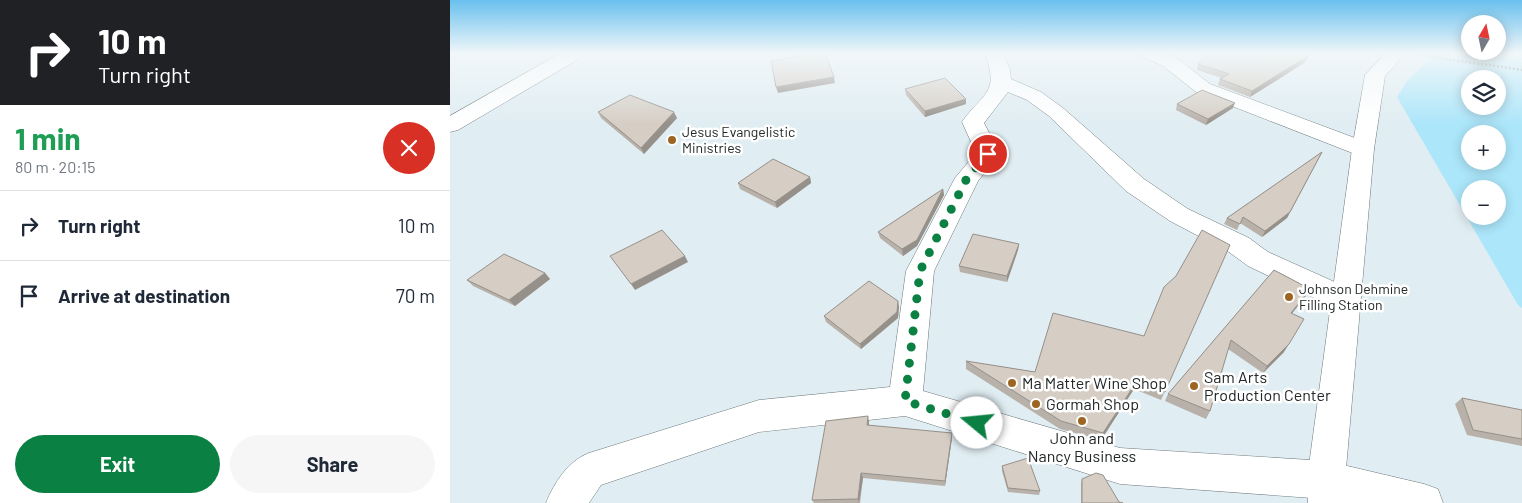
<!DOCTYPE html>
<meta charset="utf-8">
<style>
body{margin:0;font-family:Barlow,sans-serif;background:#f6f6f7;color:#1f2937;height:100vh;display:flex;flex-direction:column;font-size:19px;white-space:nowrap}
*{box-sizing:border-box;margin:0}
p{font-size:16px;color:#747a83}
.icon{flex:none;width:28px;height:28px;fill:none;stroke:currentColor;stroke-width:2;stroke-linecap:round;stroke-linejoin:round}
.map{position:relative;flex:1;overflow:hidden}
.side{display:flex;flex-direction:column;background:#fff;width:450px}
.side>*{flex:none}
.top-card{background:#202124;color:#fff;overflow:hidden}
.needle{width:32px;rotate:9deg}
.tools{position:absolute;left:1011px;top:15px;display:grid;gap:10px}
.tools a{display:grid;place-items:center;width:45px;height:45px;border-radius:50%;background:#fff;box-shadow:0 2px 12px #0003;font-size:25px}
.pin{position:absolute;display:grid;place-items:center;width:42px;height:42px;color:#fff;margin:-21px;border:2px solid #fff;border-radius:50%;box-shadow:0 1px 5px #0007}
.me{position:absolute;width:55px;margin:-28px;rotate:287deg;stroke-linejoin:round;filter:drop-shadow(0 0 4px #0008)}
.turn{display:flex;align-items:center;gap:18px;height:105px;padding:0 15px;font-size:22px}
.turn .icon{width:65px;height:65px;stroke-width:2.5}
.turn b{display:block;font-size:35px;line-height:42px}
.round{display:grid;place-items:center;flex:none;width:52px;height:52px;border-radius:26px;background:#f6f6f7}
.headline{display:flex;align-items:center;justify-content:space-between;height:85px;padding:0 15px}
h1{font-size:30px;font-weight:700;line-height:38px;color:#1e9e55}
.action{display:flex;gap:10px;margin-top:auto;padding:10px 15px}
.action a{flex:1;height:58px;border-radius:30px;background:#0b8043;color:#fff;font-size:20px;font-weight:700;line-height:58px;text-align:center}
.action a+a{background:#f6f6f7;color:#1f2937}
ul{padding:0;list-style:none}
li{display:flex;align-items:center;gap:15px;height:70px;padding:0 15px;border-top:1px solid #e0e1e3}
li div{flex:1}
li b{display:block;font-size:19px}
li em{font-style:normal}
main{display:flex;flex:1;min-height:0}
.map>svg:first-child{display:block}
.green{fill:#ace6fa;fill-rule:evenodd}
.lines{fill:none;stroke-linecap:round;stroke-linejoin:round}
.street-casing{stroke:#6c787c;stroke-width:1}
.primary-casing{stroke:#6c787c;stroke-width:1}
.path{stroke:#818a8d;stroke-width:2.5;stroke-dasharray:2 2;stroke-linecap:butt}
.street{fill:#fff;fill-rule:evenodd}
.primary{fill:#fff;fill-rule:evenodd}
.wall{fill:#b8b1a9}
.shaded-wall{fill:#96908a}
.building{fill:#d6cec5;stroke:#96908a}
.route{stroke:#0b8043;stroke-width:9;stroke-dasharray:0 16.2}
.poi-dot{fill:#9d6521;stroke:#fff;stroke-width:2}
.labels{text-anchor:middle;stroke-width:5;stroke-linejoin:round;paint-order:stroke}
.poi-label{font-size:14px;fill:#212627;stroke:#fff;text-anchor:start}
.near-poi-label{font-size:16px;fill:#212627;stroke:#fff;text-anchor:start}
</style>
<main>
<section class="side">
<div class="top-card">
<div class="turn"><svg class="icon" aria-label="right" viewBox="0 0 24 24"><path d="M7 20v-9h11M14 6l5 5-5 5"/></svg><div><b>10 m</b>Turn right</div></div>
</div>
<div class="headline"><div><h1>1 min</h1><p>80 m · 20:15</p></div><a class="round" style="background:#d93025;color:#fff"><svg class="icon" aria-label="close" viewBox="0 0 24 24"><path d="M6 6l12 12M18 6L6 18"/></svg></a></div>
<ul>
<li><svg class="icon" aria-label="right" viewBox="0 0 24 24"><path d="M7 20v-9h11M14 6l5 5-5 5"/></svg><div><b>Turn right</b></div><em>10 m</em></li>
<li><svg class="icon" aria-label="arrive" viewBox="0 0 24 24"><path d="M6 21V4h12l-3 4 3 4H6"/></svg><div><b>Arrive at destination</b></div><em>70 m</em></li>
</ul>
<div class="action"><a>Exit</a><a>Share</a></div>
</section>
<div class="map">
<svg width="1072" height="503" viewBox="0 0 1072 503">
<rect width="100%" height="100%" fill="#e0edf2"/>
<path class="green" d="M987 53H1072V308L1068 305 947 97 957 81ZM1020 79H1048V106H1020ZM1020 134H1048V161H1020ZM1020 189H1048V216H1020Z"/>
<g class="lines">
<defs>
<g id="street">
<path d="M111 53H134L132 57 8 130 0 132V116Z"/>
<path d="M535 53H553L560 70 561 79 591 92 613 108 694 179 738 209 799 238 818 252 907 292 911 300 907 308 896 312 885 308 798 266 779 252 720 221 676 191 599 116 577 100 558 92 534 123 550 154 528 181 484 271 473 391 670 448 876 461 974 484 988 489 993 503H893L876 499 670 484 455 416 309 432 151 485 139 503H96C104 483 118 461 139 453L309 400 440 387 456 271 505 178 526 153 512 122C533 92 550 95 535 53Z"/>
<path d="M691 53H716L727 58 760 84 921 144 924 149 921 154 913 156 905 154 746 92 713 66 693 57Z"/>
</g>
<path id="primary" d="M936 53H956L935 76 924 149 895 480 896 503H858L857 480 902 149 915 75Z"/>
</defs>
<use href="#street" class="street-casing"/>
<use href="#primary" class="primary-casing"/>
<path class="path" d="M972 54C1005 62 1038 64 1072 70"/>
<use href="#street" class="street"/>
<use href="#primary" class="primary"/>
</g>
<g class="wall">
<path d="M759 53H861L854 63 800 97 768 85 770 79 772 78 747 70 748 64Z"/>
<path d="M455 89 516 99V104L475 117 456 95Z"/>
<path d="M727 104 783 108 756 125 726 110Z"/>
<path d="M148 112 227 118 194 154 151 118Z"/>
<path d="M872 152 837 218 812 237 790 223 787 230 774 224 777 218Z"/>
<path d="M360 177 361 183 327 208 290 189 288 183Z"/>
<path d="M493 189 494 195 467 246 453 256 430 238 428 232Z"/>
<path d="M569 244 568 250 557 282 510 272 509 266Z"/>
<path d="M780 245 711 400 684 389 651 440 610 429 516 369V361L585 372 694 336Z"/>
<path d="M824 270 860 289 855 297 842 313 834 352 813 373 778 349 760 411 756 419 715 401 718 394Z"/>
<path d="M95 273 100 279 65 306 23 286 17 280Z"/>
<path d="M449 307 448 318 411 349 376 322 374 316Z"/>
<path d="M1012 398 1072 410V446L1017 435 1005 404Z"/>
<path d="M419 422V425L502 438 495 486 413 478 410 503H364L362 500Z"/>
<path d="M552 466 590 491 589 495 558 492 552 471Z"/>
<path d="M632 479 669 502 673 503H631V484Z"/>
</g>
<g class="shaded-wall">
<path d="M859 53H861L854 63 800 97 802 91Z"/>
<path d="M384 77 385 83 328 93 326 87Z"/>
<path d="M516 99V104L475 117V111Z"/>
<path d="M785 103 783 108 756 125 758 119Z"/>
<path d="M224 112 227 118 194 154 191 148Z"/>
<path d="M872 152 837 218 812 237 815 231Z"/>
<path d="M360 177 361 183 327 208 325 202Z"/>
<path d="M493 189 494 195 467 246 453 256 452 249Z"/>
<path d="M569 244 568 250 557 282V276Z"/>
<path d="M235 256 238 262 185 290 181 284Z"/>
<path d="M95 273 100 279 65 306 59 300Z"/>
<path d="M860 289 855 297 836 321 841 313Z"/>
<path d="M448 301 449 307 448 318 411 349 410 344Z"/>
<path d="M839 344 834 352 813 373 817 366Z"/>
<path d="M687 381 684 389 651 440 653 433Z"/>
<path d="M418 416 419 422 418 430 417 425Z"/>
<path d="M502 433V438L495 486V481Z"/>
<path d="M411 473 413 478 409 503 408 499Z"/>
</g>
<g class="building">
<path d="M368 53H375L384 77 326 87 321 61Z"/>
<path d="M759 53H859L856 57 802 91 770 79 779 74 748 64Z"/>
<path d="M495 78 516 99 475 111 455 89Z"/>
<path d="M752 90 785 103 758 119 727 104Z"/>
<path d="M180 95 224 112 191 148 148 112Z"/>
<path d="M872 152 840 212 815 231 793 217 790 224 777 218Z"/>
<path d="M323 159 360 177 325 202 288 183Z"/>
<path d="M493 189 467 240 452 249 428 232Z"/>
<path d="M212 230 235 256 181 284 160 256Z"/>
<path d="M752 230 780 245 715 392 687 381 653 433 611 421 516 361 585 372 603 313 694 336 714 287 726 276Z"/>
<path d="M523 234 569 244 557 276 509 266Z"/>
<path d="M54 254 95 273 59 300 17 280Z"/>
<path d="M824 270 860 289 841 313 854 319 839 344 817 366 781 340 760 411 718 394Z"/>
<path d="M419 281 448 301 447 312 410 344 374 316Z"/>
<path d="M1012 398 1072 410V439L1023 430Z"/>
<path d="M418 416 417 425 502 433 495 481 411 473 408 499 362 500 376 421Z"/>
<path d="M578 458 590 491 558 488 552 466Z"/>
<path d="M646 473 653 475 669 502 673 503H632V479Z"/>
</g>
<linearGradient id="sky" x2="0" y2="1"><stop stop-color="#69c0ee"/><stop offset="0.43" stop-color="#f1f7f9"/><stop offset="1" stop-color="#f1f7f9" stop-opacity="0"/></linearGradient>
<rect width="1072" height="124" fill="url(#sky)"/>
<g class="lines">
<path class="route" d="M527 423 455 401 470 271 517 178 538 154"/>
</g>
<g class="poi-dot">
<circle cx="222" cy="140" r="5"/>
<circle cx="839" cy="297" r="5"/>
<circle cx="562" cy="383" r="5"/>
<circle cx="744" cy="386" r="5"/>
<circle cx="586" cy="404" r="5"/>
<circle cx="632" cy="421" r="5"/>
</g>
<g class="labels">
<g class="poi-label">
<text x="232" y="137">Jesus Evangelistic<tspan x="232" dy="16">Ministries</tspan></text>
<text x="849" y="294">Johnson Dehmine<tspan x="849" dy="16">Filling Station</tspan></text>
</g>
<g class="near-poi-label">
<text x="754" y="383">Sam Arts<tspan x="754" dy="18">Production Center</tspan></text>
<text x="572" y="389">Ma Matter Wine Shop</text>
<text x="596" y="410">Gormah Shop</text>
<text x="632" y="444" text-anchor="middle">John and<tspan x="632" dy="18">Nancy Business</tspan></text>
</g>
</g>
</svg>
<div class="tools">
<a><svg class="needle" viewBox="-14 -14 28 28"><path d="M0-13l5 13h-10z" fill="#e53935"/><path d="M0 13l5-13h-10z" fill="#747a83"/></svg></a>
<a><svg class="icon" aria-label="layers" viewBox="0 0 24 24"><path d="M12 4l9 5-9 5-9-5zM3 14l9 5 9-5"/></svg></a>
<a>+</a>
<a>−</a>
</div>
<div class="pin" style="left:538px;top:154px;background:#d93025"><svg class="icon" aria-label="arrive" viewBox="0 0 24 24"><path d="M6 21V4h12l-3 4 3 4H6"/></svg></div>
<svg class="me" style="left:527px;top:423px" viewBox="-20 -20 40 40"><circle r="19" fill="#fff"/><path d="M0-13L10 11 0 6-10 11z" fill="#0b8043"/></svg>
</div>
</main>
